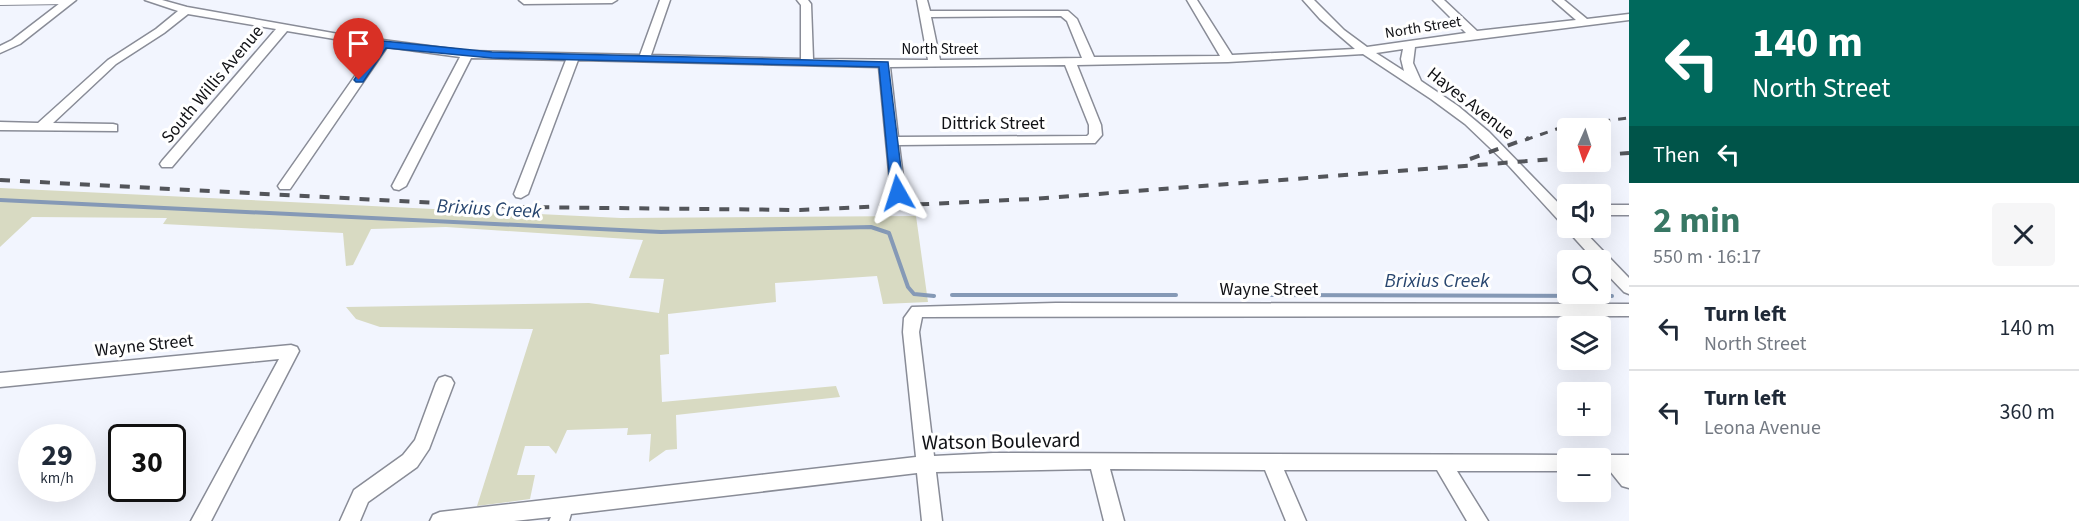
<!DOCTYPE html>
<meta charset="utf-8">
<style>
body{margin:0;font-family:"Source Sans 3",sans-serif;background:#f6f6f7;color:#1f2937;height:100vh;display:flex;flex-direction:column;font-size:22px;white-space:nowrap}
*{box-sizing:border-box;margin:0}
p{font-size:20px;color:#747a83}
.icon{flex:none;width:33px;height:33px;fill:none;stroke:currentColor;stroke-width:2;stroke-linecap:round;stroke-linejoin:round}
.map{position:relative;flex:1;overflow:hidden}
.details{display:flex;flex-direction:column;background:#fff;width:450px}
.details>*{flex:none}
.top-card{background:#00695c;color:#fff;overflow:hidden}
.needle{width:39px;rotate:183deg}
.fabs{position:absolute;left:1557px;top:118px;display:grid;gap:12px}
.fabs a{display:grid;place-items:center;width:54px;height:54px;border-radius:6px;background:#fff;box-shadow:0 6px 24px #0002;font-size:30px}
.speed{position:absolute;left:18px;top:424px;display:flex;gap:12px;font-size:30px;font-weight:700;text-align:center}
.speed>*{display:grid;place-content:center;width:78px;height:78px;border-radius:50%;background:#fff;box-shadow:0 6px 24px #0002;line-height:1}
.speed small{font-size:15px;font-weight:400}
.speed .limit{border:3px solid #111;border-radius:9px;background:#fff;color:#111}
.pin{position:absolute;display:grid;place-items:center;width:51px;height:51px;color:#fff;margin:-62px -26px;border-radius:50% 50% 50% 0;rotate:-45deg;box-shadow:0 0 6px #0007}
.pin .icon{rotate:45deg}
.me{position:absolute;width:66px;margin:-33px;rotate:354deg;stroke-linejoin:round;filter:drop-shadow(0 0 4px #0008)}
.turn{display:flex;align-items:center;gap:21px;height:126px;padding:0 24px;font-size:27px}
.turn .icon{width:78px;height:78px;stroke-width:2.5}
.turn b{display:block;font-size:42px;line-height:51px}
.then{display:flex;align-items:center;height:57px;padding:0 24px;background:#0003;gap:12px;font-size:22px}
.round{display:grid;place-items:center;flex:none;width:63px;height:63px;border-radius:6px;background:#f6f6f7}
.overview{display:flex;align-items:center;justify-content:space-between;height:102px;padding:0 24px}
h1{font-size:36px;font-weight:700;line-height:45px;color:#387764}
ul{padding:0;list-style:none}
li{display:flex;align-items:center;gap:18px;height:84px;padding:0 24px;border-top:2px solid #e0e1e3}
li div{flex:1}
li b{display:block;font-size:22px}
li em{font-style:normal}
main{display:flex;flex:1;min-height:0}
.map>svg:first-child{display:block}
.green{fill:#d8dac2}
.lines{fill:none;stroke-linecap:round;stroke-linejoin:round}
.stream{stroke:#8599b6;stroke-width:4}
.minor-casing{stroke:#898c97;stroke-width:3}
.major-casing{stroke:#898c97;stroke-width:2}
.minor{fill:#fff;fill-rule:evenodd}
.major{fill:#fff;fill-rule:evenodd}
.rail-far1{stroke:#53555a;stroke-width:3;stroke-dasharray:8 8;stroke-linecap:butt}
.rail{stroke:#53555a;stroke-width:4;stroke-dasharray:10 10;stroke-linecap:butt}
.route{fill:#1a73e8;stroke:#114b97;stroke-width:1.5}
.labels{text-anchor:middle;stroke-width:6;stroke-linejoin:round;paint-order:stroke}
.far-street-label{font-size:15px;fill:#101115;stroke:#fff}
.street-label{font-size:18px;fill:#101115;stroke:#fff}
.water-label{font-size:20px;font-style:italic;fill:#28466f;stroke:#fff}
.near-street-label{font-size:21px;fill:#101115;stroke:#fff}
</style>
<main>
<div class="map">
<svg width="1629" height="521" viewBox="0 0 1629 521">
<rect width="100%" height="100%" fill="#f2f5fe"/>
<path class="green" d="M0 188 621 218 916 216 928 302 883 304 877 276 775 283 776 302 668 314 669 354 660 355 662 402 836 386 840 397 676 415 677 449 666 450 649 462 651 434 627 435 628 428 567 430 556 454 549 446H525L517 475H535L530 499 477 506 533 329 380 327 356 319 346 307 589 303 659 313 664 279 629 278 643 240 446 227 371 229 353 265 346 266 343 233 163 224 167 218 32 217 0 247Z"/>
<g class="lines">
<g class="stream">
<path d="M0 200 661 232 871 227 889 233 908 287 914 294 934 296"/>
<path d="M952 295H1176"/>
<path d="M1262 295 1612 296"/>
</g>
<defs>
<g id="minor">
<path d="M64 0H76L20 44 0 53V46L12 40Z"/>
<path d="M145 0H162L187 7 344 35 467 51 640 55 660 0H670L651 55 801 59V5L797 0H808L811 4 813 59 928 60 917 0H927L930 11H1068L1077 19 1094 57 1220 56 1187 0H1197L1232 55 1355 49 1320 19 1303 0H1314L1344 30 1367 47 1466 33 1433 0H1444L1477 31 1576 20 1553 0H1564L1587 19 1629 14V20L1415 47 1413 63 1421 81 1458 106 1489 132 1568 213V228H1581L1629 278V294L1624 292 1600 267V261H1595L1568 231 1567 226 1563 225 1509 166 1465 124 1431 99 1363 54 1228 62 1077 65 1101 125 1102 135 1095 143 899 145 905 193 898 197 891 193 879 67 578 60 528 194 521 198 516 197 514 194 566 60 471 58 406 186 399 190 394 189 392 186 460 57 387 47 290 189H280L278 186 280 183 376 46 287 31 172 167H162L160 164 162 161 276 29 188 14 164 33 116 64 53 123 113 124 117 125V131L0 130V122L38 123 108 60 156 29 178 11ZM1061 16 1067 21 1082 58 940 60 931 17ZM1403 49 1401 59 1404 71 1376 53ZM1065 65 1089 125V134L1087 136 898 137 890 67Z"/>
<path d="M519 0H617L612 3 524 4Z"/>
<rect x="1600" y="205" width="29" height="10"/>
<path d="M1056 303 1629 304V316L922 317 919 332 934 456 993 453 1568 455 1575 457 1568 459V471H1457L1488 521H1467L1437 470H1284L1306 521H1286L1265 470 1110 469 1124 521H1104L1091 469 936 472 942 521H922L917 473 571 514 569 521H549L551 517 514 521H430L433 515 440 512 916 457 903 332 904 318 912 307Z"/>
<path d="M291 345 297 347 299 351 211 521H191L279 359 0 387V373Z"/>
<path d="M445 376 451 378 454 383 429 449 417 467 368 502 360 521H340L354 490 403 455 415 440 436 383 439 378Z"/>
<path d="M1600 455H1629V488L1622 486 1610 471H1600V459H1593Z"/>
</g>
<path id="major" d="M0 0H71L64 4 0 5Z"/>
</defs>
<use href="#minor" class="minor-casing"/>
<use href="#major" class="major-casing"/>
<use href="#minor" class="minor"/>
<use href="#major" class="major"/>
<path class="rail-far1" d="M1525 140 1568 125 1629 118"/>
<g class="rail">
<path d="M1600 155 1629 153"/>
<path d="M1470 159 1529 138"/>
<path d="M0 180 514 207 800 210 1032 199 1568 158"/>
</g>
</g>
<path class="route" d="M383 41 492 52 888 62 904 193 898 197 891 193 879 67 492 58 386 48 363 82H356L354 80 379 42Z"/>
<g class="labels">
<g class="far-street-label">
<text transform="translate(1423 27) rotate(-9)" y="5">North Street</text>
<text x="940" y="54">North Street</text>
</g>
<g class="street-label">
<text transform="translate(212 84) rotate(-50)" y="6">South Willis Avenue</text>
<text transform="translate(1471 103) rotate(38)" y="6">Hayes Avenue</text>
<text x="993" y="129">Dittrick Street</text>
<text x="1269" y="295">Wayne Street</text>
<text transform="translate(144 345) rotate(-6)" y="6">Wayne Street</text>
</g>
<g class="water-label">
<text transform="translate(489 208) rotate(3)" y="7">Brixius Creek</text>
<text x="1437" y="287">Brixius Creek</text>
</g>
<g class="near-street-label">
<text transform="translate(1001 441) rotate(-1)" y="7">Watson Boulevard</text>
</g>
</g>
</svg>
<div class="fabs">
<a><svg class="needle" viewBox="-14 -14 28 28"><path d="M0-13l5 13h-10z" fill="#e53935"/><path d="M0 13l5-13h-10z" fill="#747a83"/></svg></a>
<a><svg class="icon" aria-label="sound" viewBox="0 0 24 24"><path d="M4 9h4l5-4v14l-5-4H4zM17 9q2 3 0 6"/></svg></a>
<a><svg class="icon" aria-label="search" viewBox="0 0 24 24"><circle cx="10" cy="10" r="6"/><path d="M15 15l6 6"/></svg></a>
<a><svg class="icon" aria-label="layers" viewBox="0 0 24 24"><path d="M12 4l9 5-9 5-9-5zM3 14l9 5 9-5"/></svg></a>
<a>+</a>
<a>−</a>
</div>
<div class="speed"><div>29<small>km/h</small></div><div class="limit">30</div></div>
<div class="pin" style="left:359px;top:80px;background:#d93025"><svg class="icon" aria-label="arrive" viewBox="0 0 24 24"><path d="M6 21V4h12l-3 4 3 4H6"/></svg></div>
<svg class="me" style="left:898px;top:193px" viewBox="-20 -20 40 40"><path d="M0-17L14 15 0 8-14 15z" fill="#1a73e8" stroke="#fff" stroke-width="4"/></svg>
</div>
<section class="details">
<div class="top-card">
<div class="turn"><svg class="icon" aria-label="left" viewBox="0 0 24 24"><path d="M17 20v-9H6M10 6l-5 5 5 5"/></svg><div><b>140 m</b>North Street</div></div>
<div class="then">Then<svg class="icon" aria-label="left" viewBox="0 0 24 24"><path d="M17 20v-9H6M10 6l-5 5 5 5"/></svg></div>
</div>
<div class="overview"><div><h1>2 min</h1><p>550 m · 16:17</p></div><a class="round"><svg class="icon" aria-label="close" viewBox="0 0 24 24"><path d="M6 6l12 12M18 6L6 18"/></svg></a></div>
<ul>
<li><svg class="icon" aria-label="left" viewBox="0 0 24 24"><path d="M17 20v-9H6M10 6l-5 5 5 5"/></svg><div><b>Turn left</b><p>North Street</p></div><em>140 m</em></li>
<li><svg class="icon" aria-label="left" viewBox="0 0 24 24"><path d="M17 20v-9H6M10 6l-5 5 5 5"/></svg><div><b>Turn left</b><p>Leona Avenue</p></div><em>360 m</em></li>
</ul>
</section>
</main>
